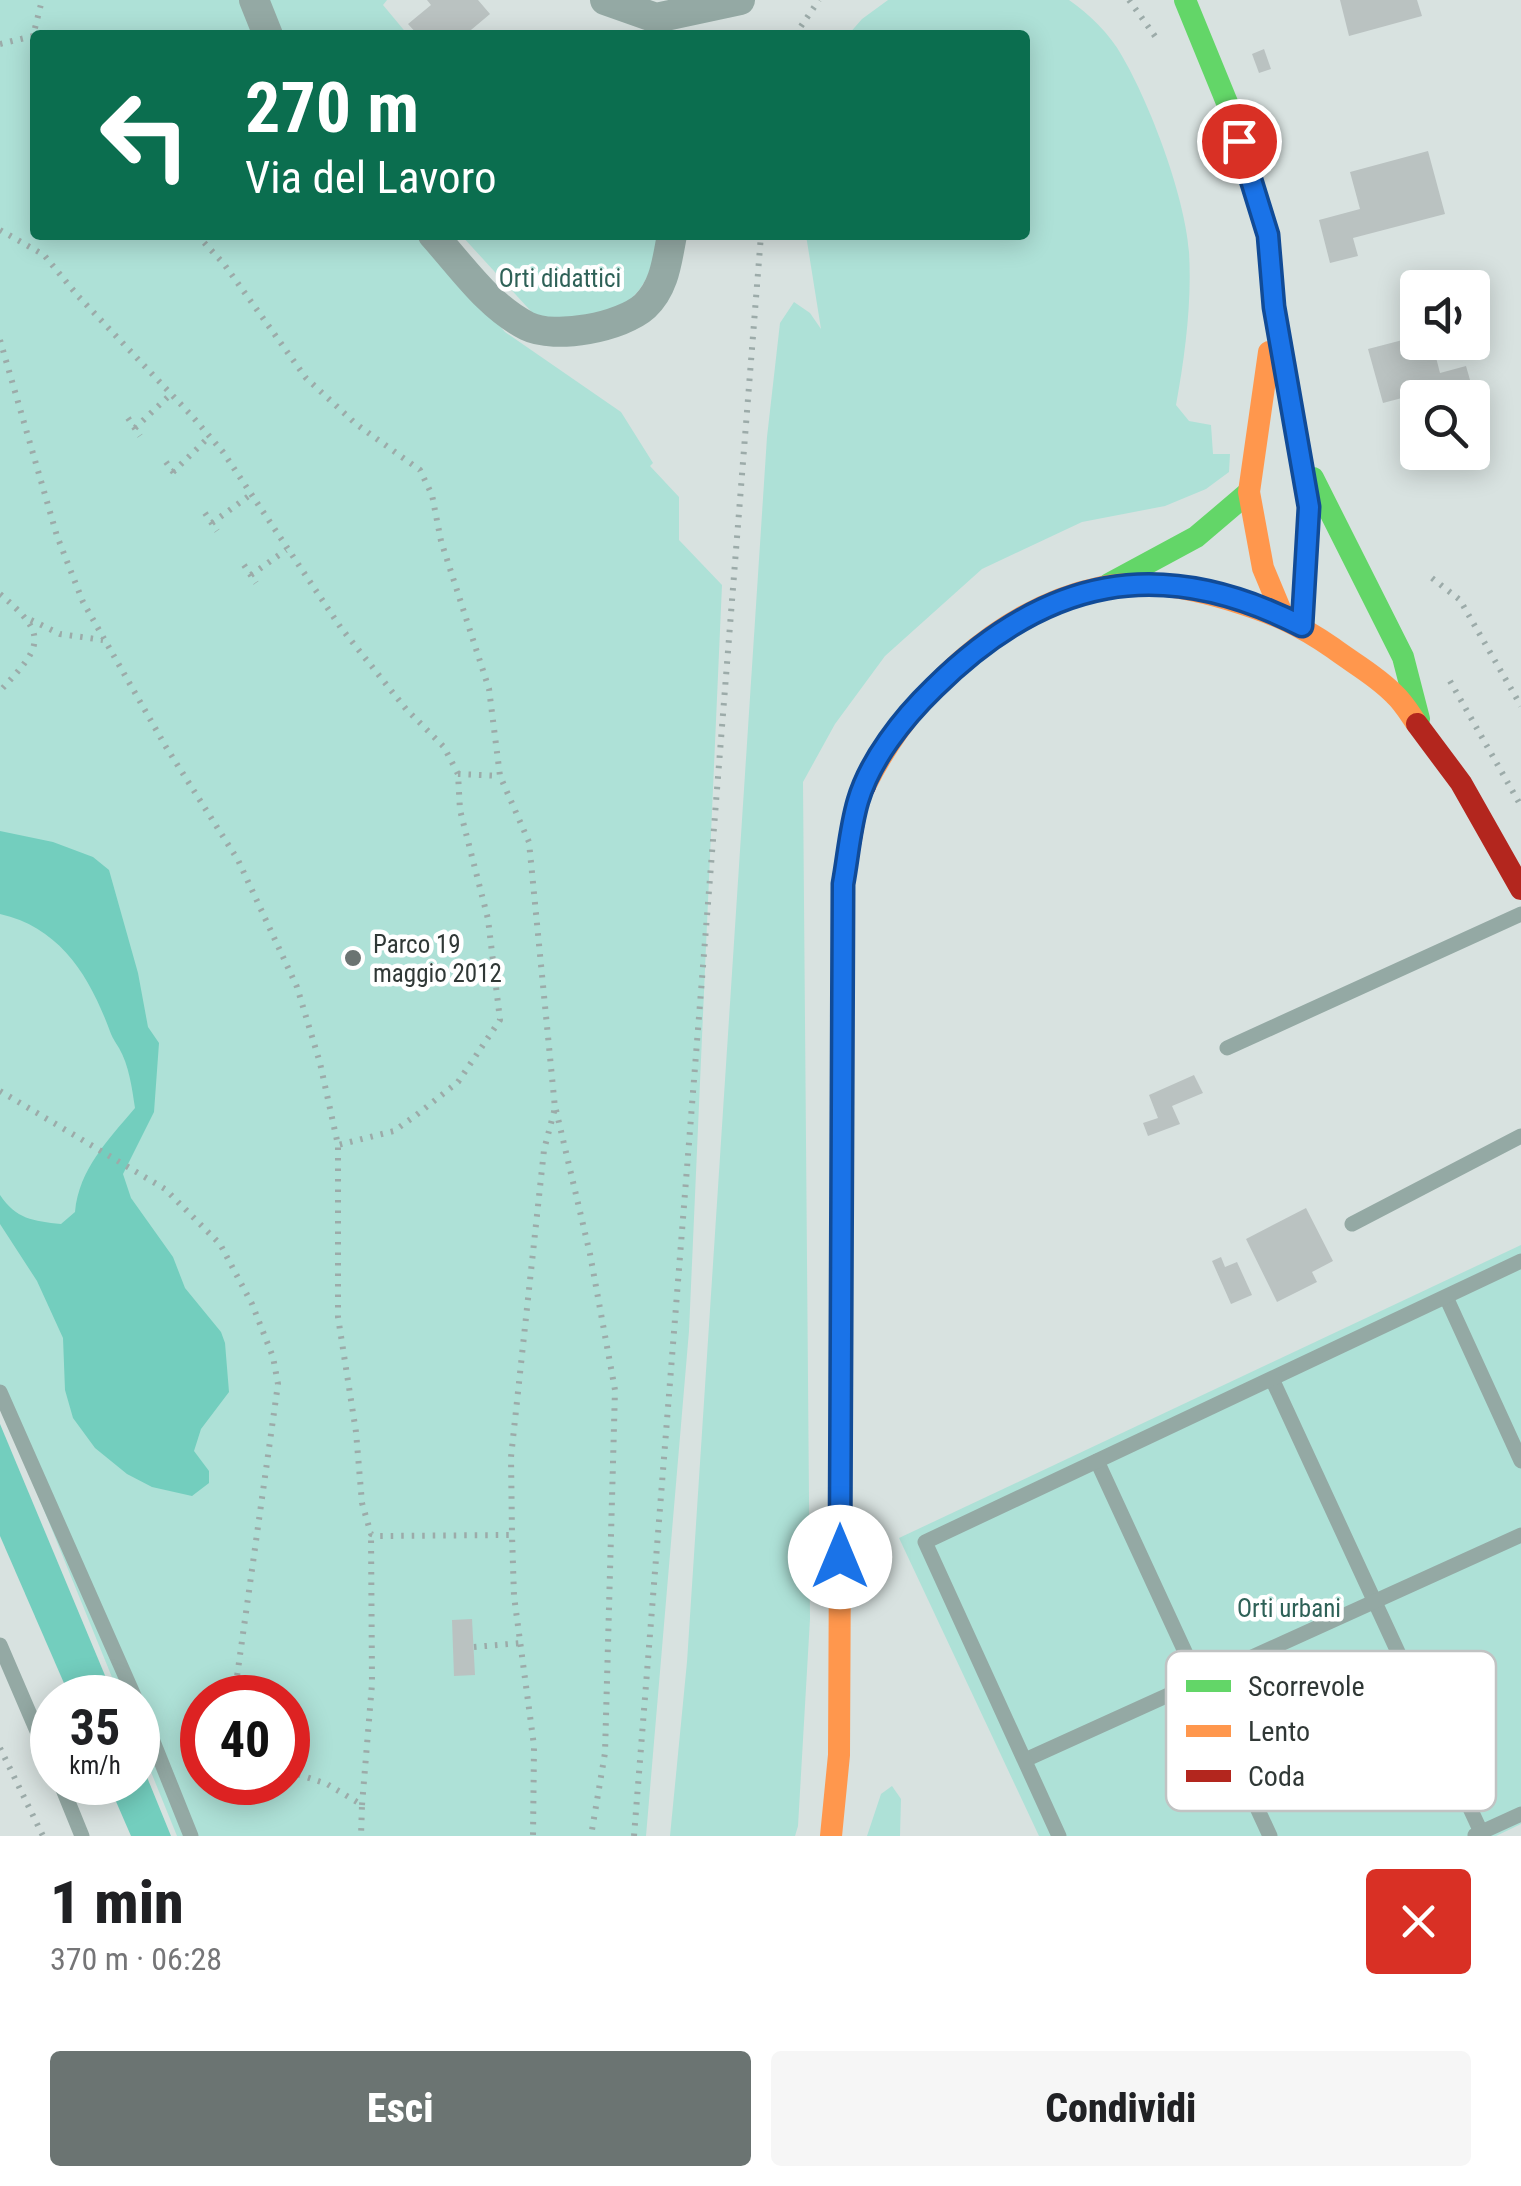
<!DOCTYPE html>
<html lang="it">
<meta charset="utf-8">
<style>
body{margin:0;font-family:"Roboto Condensed",sans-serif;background:#f6f6f6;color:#202124;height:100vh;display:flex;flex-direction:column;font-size:38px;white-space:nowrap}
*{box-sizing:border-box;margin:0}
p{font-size:32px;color:#757577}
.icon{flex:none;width:55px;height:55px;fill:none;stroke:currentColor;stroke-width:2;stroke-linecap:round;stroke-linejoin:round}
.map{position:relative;height:1836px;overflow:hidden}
.details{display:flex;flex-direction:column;background:#fff;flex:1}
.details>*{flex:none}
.guide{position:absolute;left:30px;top:30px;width:1000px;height:210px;border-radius:10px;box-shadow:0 5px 25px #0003;background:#0b6e4f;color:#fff;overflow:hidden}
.controls{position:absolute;left:1400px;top:270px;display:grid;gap:20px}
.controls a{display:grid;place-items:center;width:90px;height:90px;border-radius:10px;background:#fff;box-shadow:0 5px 25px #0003;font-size:50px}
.speed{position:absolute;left:30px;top:1675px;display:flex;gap:20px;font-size:50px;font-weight:700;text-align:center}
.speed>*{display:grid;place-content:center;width:130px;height:130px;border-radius:50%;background:#fff;box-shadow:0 5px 25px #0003;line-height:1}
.speed small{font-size:25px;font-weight:400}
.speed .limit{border:15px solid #d22;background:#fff;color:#111}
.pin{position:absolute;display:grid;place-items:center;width:85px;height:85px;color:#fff;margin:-42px;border:5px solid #fff;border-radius:50%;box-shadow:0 2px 10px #0007}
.me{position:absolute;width:110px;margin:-55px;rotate:0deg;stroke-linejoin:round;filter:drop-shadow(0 0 8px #0008)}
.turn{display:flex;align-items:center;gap:35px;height:210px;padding:0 50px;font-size:45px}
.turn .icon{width:130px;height:130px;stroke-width:2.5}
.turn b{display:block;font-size:70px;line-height:85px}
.round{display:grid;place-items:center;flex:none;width:105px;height:105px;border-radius:10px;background:#f6f6f6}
.headline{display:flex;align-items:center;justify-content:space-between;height:170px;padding:0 50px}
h1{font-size:60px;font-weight:800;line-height:75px}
.button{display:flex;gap:20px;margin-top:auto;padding:20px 50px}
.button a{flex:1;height:115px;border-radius:10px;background:#6b7472;color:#fff;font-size:40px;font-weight:800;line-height:115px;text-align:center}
.button a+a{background:#f6f6f6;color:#202124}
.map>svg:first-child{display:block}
.green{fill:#aee1d7;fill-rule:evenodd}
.water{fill:#73cebe}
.building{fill:#bac2c1}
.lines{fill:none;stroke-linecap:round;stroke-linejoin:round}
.path{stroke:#9caba9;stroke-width:6;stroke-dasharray:2.5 8;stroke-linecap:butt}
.lane{stroke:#94a9a4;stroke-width:15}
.street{stroke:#94a9a4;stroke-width:30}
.fast{stroke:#63d668;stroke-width:22}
.slow{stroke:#ff974d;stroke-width:22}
.jam{stroke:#b3261e;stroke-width:22}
.route-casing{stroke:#114b97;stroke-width:25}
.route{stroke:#1a73e8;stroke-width:18}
.poi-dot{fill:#6b7472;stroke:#fff;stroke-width:4}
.labels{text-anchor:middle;stroke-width:9;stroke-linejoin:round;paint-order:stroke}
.park-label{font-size:25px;fill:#2e6157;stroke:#fff}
.poi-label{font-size:25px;fill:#303836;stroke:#fff;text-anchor:start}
.key{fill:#fff;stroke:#c1c3c3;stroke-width:2.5}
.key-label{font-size:28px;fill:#303836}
</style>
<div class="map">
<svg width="1521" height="1836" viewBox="0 0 1521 1836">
<rect width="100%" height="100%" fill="#d8e2e0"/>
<g class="green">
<path d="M0 0H241L257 35H35V235H419L505 332 621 412 653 463 650 466 679 497V540L722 585 689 1331 646 1836H177L138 1740V1698L120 1697 0 1402ZM202 1698H288V1782H202Z"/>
<path d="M268 0H387L383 5 408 35H283Z"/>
<path d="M888 0H1069C1089 14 1110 34 1122 56 1150 104 1185 196 1189 252 1192 302 1185 356 1176 405L1189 421 1211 425 1213 454H1230L1229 472 1206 489 1165 506 1082 522 982 569 885 656 835 724 803 782 810 1619 798 1826 795 1836H670L687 1662 767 437 780 323 794 302 810 313 821 329 806 235H1025V35H848L862 19Z"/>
<path d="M461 235H660C643 318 612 312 539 320Z"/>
<path d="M1521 1245V1824L1496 1836H1039L899 1538Z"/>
<path d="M892 1786 901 1799 900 1836H867L881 1794Z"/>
</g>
<g class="water">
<path d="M0 831 53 842 93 857 109 870 138 973 148 1027 159 1043 154 1112 123 1174 131 1198 173 1257 185 1288 221 1332 225 1343 229 1392 201 1429 194 1451 209 1471V1483L192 1496 152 1487 127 1474 95 1448 73 1418 65 1390 63 1338 37 1281 0 1224V1195C16 1219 33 1221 61 1224L75 1212C79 1169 108 1140 135 1108 132 1088 129 1065 119 1048 116 1043 113 1039 111 1034 91 979 62 928 0 914Z"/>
<path d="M0 1424 114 1697H70L0 1536Z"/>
<path d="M138 1755 171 1836H131L108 1783 138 1782Z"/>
</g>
<g class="building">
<path d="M427 0H478L490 14 465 35H418L408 24 431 5Z"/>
<path d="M1340 0H1417L1422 16 1349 36Z"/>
<path d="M1264 49 1271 69 1259 73 1252 54Z"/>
<path d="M1428 151 1445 214 1353 238 1358 256 1330 263 1319 220 1360 209 1350 172Z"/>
<path d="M1418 336V342H1432L1440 373 1466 366 1470 380 1383 403 1368 349Z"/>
<path d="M1194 1075 1203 1093 1172 1106 1180 1124 1148 1136 1143 1123 1158 1118 1149 1095Z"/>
<path d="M1306 1208 1333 1261 1312 1272 1317 1282 1277 1302 1246 1239Z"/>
<path d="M1221 1257 1225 1267 1237 1262 1252 1295 1231 1304 1212 1261Z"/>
<path d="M472 1619 475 1675 454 1676 452 1620Z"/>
</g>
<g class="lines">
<g class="path">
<path d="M1129 0 1157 39"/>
<path d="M795 35 819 0"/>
<path d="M0 44 33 36 42 0"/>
<path d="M0 230 44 255 78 296 192 416 223 452 341 628 406 709 444 747 458 774 460 810 488 919 500 1020 458 1082 415 1116 394 1131 338 1145"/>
<path d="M197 235 224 264 306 378 356 424 420 470 432 495 441 541 489 689 500 776 529 842 555 1108 544 1150 511 1457 512 1535"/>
<path d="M0 340 57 536 83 602 166 747 238 860 297 987 320 1063 338 1145V1317L356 1432 362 1503 371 1534 377 1536 512 1535 514 1596 534 1746 533 1836"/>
<path d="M128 418 140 436"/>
<path d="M135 428 171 394"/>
<path d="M166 462 178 479"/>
<path d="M173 472 210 436"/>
<path d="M205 513 217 531"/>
<path d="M212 523 250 495"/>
<path d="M244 565 256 583"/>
<path d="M251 575 286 550"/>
<path d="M1432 578 1460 600 1521 706"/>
<path d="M0 594C50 636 42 646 0 691"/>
<path d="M31 620 60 634 103 640"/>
<path d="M1450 681 1521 806"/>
<path d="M458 774 500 776"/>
<path d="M0 1091 165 1189 220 1244 252 1304 273 1357 278 1384 234 1698"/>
<path d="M556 1110 590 1254 615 1390 605 1753 591 1836"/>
<path d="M474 1647 521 1643"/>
<path d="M0 1748 43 1836"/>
<path d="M288 1771 327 1784 362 1805 361 1836"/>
<path d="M362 1805 372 1684 371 1534"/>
<path d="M634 1836 761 235"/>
</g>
<g class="lane">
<path d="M1227 1048 1521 914"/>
<path d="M1352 1224 1521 1136"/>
<path d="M1446 1297 1521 1461"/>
<path d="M1272 1379 1481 1832"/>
<path d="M0 1392 135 1698"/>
<path d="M1097 1461 1270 1836"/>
<path d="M0 1645 52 1766"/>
<path d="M138 1704 191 1836"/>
<path d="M1025 1760 1521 1535"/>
<path d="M60 1782 82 1836"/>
<path d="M1475 1835 1521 1814"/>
<path d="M1059 1836 925 1542 1521 1261"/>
</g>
<g class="street">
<path d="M254 0 268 35"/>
<path d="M605 0 656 18 740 0"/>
<path d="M433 235C462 267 488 306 527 326 555 340 622 327 645 306 665 287 667 260 672 235"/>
</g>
<g class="fast">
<path d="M1185 0 1230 110 1268 235 1274 307 1309 507 1302 626"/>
<path d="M1313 478 1403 657 1419 719"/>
<path d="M1109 584 1196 537 1249 492"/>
</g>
<g class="slow">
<path d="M1269 352 1249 492 1263 568 1283 616"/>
<path d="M865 786C911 694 999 608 1102 587 1144 579 1191 588 1230 600 1272 613 1297 623 1333 648 1353 663 1377 676 1394 694 1403 702 1410 714 1417 724"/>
<path d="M831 1836 839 1755 842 1128"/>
</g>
<g class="jam">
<path d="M1417 724 1461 783 1521 889"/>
<path d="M842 1128 843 884 858 799 865 786"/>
</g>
</g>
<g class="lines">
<defs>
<path id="route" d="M840 1557 843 884C848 857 850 828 858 801 870 760 903 718 934 688 1045 578 1159 553 1302 626L1309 507 1274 307 1268 235 1239 141"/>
</defs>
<use href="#route" class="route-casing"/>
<use href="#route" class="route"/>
</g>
<circle class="poi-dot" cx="353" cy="958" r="10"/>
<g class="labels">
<g class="park-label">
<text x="560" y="287">Orti didattici</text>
<text x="1289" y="1617">Orti urbani</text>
</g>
<g class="poi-label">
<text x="373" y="953">Parco 19<tspan x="373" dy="29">maggio 2012</tspan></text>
</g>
</g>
<rect x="1166" y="1651" width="330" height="160" rx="15" class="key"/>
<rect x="1186" y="1680" width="45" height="12" fill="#63d668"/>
<rect x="1186" y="1725" width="45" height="12" fill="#ff974d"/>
<rect x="1186" y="1770" width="45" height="12" fill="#b3261e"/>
<g class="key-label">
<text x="1248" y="1696">Scorrevole</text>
<text x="1248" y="1741">Lento</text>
<text x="1248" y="1786">Coda</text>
</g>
</svg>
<div class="controls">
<a><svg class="icon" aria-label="sound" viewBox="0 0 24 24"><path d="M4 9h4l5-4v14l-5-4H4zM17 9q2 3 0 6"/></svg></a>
<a><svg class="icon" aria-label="search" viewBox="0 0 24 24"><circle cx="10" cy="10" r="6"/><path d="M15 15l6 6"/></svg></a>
</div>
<div class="speed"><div>35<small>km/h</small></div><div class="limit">40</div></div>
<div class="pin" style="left:1239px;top:141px;background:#d93025"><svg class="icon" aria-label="arrive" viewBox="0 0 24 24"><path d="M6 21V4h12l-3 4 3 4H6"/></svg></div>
<svg class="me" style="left:840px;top:1557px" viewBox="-20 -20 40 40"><circle r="19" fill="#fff"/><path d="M0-13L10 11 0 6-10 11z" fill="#1a73e8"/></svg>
<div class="guide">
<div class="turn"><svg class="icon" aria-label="left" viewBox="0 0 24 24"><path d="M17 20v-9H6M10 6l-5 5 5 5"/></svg><div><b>270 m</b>Via del Lavoro</div></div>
</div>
</div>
<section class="details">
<div class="headline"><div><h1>1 min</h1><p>370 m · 06:28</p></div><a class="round" style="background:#d93025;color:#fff"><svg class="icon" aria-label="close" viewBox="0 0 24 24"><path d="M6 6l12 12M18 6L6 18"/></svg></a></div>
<div class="button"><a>Esci</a><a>Condividi</a></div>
</section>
